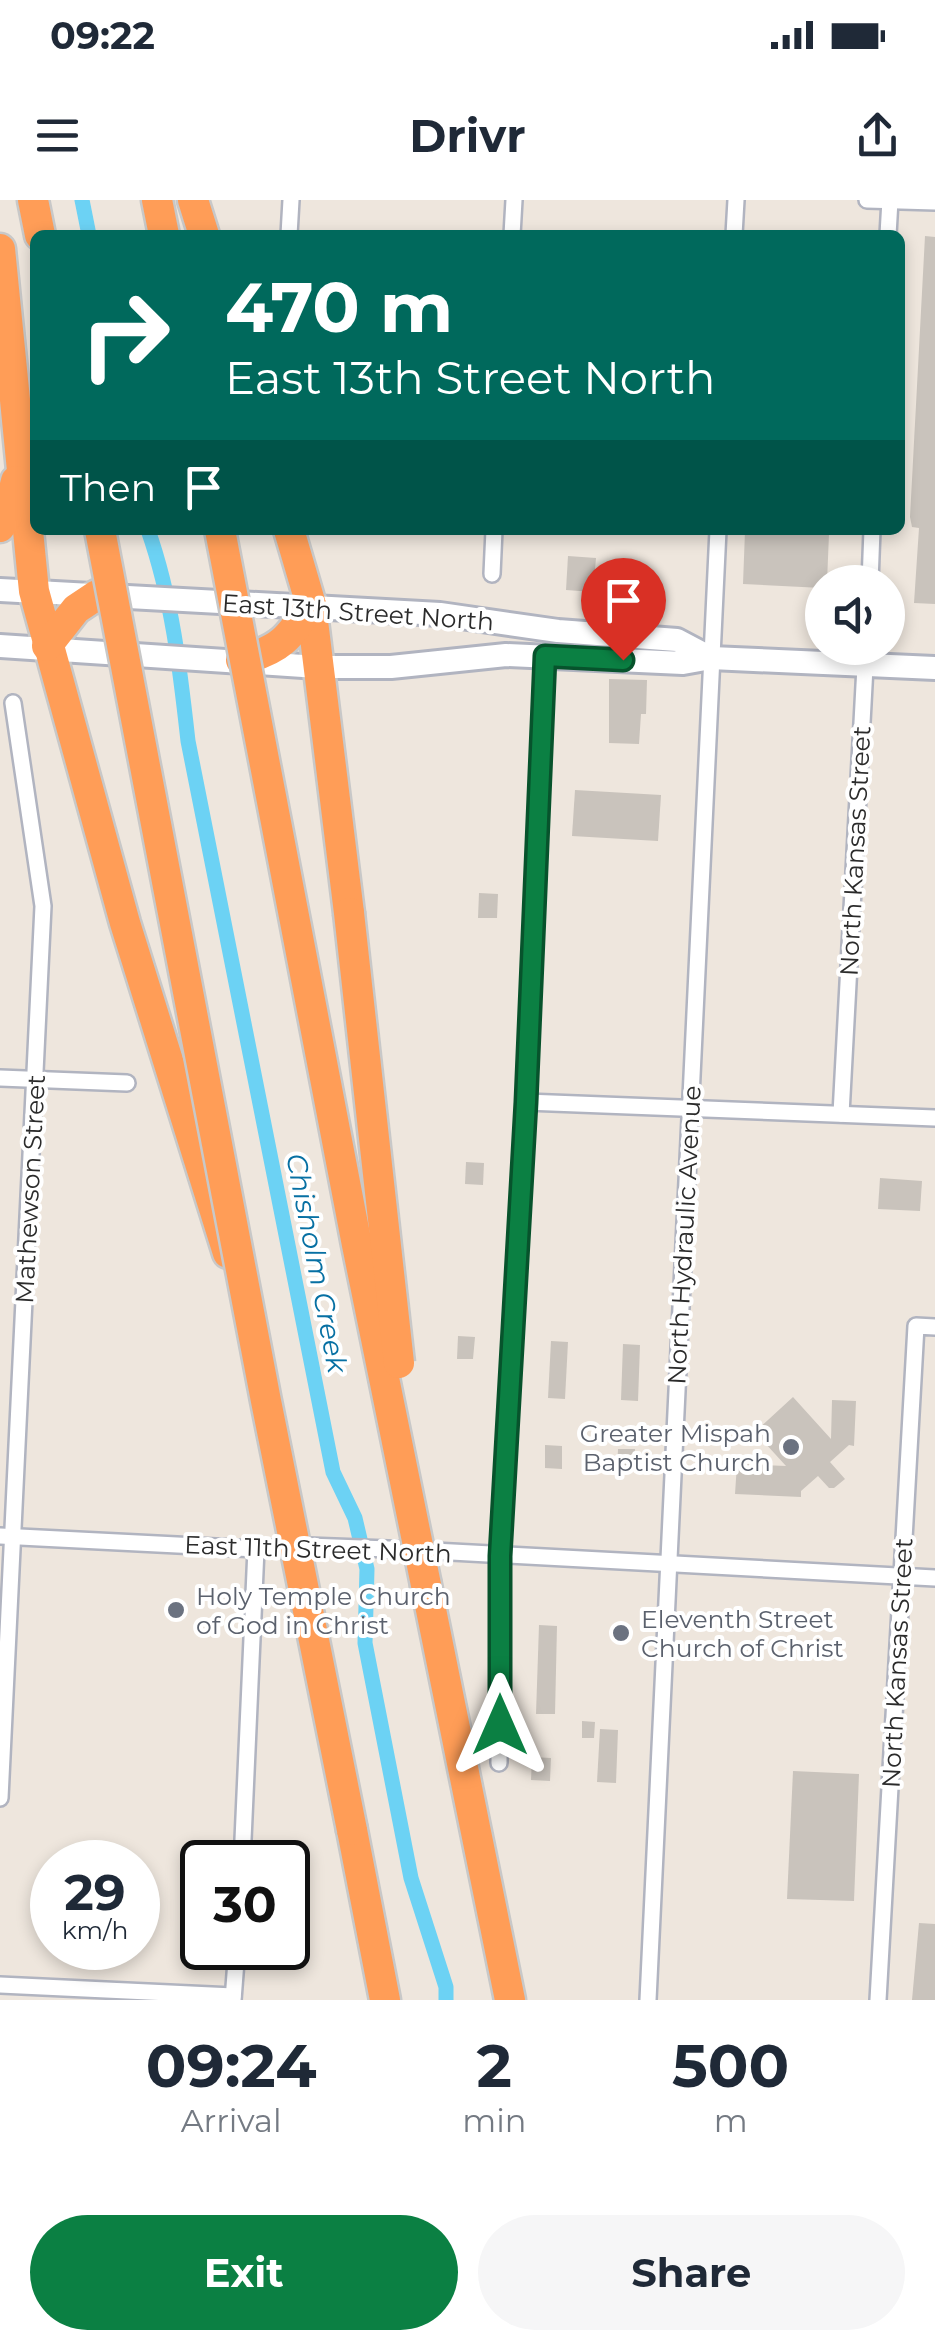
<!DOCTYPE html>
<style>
body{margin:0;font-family:Montserrat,sans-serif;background:#f6f6f7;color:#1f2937;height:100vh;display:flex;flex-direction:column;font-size:38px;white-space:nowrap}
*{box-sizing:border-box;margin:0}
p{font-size:32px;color:#747a83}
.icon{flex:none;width:55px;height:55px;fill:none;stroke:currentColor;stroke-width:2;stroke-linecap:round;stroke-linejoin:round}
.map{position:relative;height:1800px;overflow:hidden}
.details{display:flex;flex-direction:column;background:#fff;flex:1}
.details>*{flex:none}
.hud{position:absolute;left:30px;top:30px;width:875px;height:305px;border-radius:15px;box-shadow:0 5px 15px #0003;background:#00695c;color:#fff;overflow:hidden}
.fabs{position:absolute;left:805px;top:365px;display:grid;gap:20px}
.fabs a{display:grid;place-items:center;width:100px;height:100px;border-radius:50%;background:#fff;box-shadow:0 5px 15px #0003;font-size:50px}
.speed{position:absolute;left:30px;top:1640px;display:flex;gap:20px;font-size:50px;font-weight:700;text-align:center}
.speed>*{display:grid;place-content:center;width:130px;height:130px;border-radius:50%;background:#fff;box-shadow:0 5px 15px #0003;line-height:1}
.speed small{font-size:25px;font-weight:400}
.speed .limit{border:5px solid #111;border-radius:15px;background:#fff;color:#111}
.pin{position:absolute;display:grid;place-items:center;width:85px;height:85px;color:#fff;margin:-102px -42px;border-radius:50% 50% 50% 0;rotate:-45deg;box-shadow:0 0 10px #0007}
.pin .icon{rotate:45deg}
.me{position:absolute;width:110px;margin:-55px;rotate:0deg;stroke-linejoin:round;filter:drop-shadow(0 0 8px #0008)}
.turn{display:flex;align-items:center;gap:35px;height:210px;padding:0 30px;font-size:45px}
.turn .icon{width:130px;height:130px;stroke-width:2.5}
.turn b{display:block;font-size:70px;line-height:85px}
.then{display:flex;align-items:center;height:95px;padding:0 30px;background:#0003;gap:20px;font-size:38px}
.eta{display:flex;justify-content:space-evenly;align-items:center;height:170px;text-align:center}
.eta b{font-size:60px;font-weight:700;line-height:70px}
.cta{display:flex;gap:20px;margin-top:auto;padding:20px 30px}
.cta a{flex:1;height:115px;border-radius:60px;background:#0b8043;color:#fff;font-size:40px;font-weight:700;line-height:115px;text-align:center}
.cta a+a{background:#f6f6f7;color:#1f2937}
.status{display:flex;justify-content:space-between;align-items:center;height:70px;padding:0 50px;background:#fff;direction:ltr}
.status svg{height:28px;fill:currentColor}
header{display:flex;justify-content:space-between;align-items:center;height:130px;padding:0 30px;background:#fff;font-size:45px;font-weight:700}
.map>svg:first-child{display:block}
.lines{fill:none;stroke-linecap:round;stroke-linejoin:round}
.canal{stroke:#6cd2f4;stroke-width:15}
.building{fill:#c9c3bc}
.street-casing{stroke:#b1b4c0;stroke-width:20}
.secondary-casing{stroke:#b1b4c0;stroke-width:28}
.highway-casing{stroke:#c8c8c8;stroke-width:35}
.street{stroke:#fff;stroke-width:15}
.secondary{stroke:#fff;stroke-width:22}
.highway{stroke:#ff9d57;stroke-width:30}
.highway-bridge-casing{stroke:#c8c8c8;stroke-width:35;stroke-linecap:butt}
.highway-bridge{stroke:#ff9d57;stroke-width:30}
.route-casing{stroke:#07532c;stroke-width:25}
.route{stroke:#0b8043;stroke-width:18}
.worship-dot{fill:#6b7280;stroke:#fff;stroke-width:4}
.labels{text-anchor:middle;stroke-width:8;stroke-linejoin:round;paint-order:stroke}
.street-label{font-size:25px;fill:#2b2b2b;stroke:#fff}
.worship-label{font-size:25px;fill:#5b616d;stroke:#fff;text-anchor:start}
.water-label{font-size:28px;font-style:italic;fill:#0770a3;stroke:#fff}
</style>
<div class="status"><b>09:22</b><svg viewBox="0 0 49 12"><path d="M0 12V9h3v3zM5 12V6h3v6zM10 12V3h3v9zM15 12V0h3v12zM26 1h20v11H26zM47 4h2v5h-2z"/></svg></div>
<header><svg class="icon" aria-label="menu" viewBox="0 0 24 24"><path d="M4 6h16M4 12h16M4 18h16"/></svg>Drivr<svg class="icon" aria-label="share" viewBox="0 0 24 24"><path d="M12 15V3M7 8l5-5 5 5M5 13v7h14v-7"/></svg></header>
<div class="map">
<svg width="935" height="1800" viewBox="0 0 935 1800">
<rect width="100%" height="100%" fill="#eee6dd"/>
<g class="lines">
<g class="canal">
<path d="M82 0 89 35"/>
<path d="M148 330C172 398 180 469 188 541L333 1272 355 1318 367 1369 365 1443 411 1678 446 1787V1800"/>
</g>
</g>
<g class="building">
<path d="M925 36 935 37V404L914 403 919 328 912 327 910 317Z"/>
<path d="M745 331 829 334 827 382H822V388L743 384Z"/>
<path d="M568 356 596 358 593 392 566 390Z"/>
<path d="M609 479 647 480 646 514H641L639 544 609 543Z"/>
<path d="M575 590 661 595 658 641 572 636Z"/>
<path d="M479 693 498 694 497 718H478Z"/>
<path d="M466 962 484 963 483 985 465 984Z"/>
<path d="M880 978 922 981 920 1011 878 1009Z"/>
<path d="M458 1136 475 1137 473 1159H457Z"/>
<path d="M551 1141 568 1142 565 1199 548 1198Z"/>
<path d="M623 1144 640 1145 638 1201 621 1200Z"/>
<path d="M793 1197 831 1239 832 1200 856 1201 854 1246 849 1245 830 1262 845 1279 834 1288H829L818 1276 801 1291V1297L735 1294 737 1264 786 1266 755 1232Z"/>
<path d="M545 1245 562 1246V1269L545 1268Z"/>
<path d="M618 1249H635L633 1272 617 1271Z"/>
<path d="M539 1425 557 1426 555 1514H536Z"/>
<path d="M582 1521 595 1522 594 1538H582Z"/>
<path d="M600 1529 618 1530 616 1583 597 1582Z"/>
<path d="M532 1557 551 1558 550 1581 531 1580Z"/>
<path d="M793 1571 859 1574 854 1701 787 1699Z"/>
<path d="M919 1723 935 1724V1800H912Z"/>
</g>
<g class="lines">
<defs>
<g id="street">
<path d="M867 0 935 2"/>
<path d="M289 35 291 0"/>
<path d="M512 35 514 0"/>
<path d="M734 35 736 0"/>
<path d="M888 35 890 0"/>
<path d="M492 374 494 330"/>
<path d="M870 382 872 330"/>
<path d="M0 878 127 883"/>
<path d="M526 902 935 918"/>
<path d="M841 914 866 448"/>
<path d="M0 1336 256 1349 308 1346 415 1350 935 1378"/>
<path d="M499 1563 500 1356 526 902 545 456"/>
<path d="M0 1598 43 706 13 503"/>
<path d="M242 1662 256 1349"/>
<path d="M0 1785 233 1796"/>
<path d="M233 1800 237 1748"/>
<path d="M648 1800 718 330"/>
<path d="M878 1800 916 1126 935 1127"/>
</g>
<g id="secondary">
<path d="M0 390 440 414 558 431 677 440 711 458"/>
<path d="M0 446 318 467H391L506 455 683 463 711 458 935 468"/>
</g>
<g id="highway">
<path d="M33 0 40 35"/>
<path d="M157 0 164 35"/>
<path d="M193 0 204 35"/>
<path d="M0 49 34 391 125 723 228 1053"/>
<path d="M0 327 7 316 16 281"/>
<path d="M289 330 311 405 349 713"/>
<path d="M47 446 76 409 97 395"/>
<path d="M241 460C281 450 289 438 311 405"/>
<path d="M426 1385 510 1800"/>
<path d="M352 1630 385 1800"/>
</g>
</defs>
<use href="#street" class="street-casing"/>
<use href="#secondary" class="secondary-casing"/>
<use href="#highway" class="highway-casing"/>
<use href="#street" class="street"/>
<use href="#secondary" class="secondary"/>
<use href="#highway" class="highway"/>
<defs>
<g id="highway-bridge">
<path d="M100 330 266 1201 352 1630"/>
<path d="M220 330 357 1045 426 1385"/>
<path d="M349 713 399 1163"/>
</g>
</defs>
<use href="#highway-bridge" class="highway-bridge-casing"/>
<use href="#highway-bridge" class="highway-bridge"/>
</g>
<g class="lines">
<defs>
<path id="route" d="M500 1525V1356L526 902 545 456 623 460"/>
</defs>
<use href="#route" class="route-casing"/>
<use href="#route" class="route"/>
</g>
<g class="worship-dot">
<circle cx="791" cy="1247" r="10"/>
<circle cx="176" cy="1410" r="10"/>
<circle cx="621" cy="1433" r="10"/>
</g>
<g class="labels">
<g class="street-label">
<text transform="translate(358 412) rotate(4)" y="9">East 13th Street North</text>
<text transform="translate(855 651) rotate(-87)" y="9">North Kansas Street</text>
<text transform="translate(30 989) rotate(-87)" y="9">Mathewson Street</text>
<text transform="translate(684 1035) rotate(-87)" y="9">North Hydraulic Avenue</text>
<text transform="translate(318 1349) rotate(2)" y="9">East 11th Street North</text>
<text transform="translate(897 1463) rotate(-87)" y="9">North Kansas Street</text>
</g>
<g class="worship-label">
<text x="771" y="1242" text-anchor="end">Greater Mispah<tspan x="771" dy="29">Baptist Church</tspan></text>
<text x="196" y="1405">Holy Temple Church<tspan x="196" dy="29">of God in Christ</tspan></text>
<text x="641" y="1428">Eleventh Street<tspan x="641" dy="29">Church of Christ</tspan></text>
</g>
<g class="water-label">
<text transform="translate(317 1063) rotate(79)" y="10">Chisholm Creek</text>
</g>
</g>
</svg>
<div class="fabs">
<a><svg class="icon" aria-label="sound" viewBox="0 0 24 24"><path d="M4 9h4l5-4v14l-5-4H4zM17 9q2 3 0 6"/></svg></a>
</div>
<div class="speed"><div>29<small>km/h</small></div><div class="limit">30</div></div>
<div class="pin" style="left:623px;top:460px;background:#d93025"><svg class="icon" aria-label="arrive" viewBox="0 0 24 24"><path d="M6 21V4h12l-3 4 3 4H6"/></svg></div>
<svg class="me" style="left:500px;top:1525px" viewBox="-20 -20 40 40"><path d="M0-17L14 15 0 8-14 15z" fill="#0b8043" stroke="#fff" stroke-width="4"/></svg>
<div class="hud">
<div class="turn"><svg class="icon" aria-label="right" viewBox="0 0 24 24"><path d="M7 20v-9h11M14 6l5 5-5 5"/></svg><div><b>470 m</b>East 13th Street North</div></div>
<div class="then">Then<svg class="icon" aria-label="arrive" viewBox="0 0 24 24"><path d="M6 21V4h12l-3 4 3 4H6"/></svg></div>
</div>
</div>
<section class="details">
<div class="eta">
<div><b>09:24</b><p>Arrival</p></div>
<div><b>2</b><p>min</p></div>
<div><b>500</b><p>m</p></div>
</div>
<div class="cta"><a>Exit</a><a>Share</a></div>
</section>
